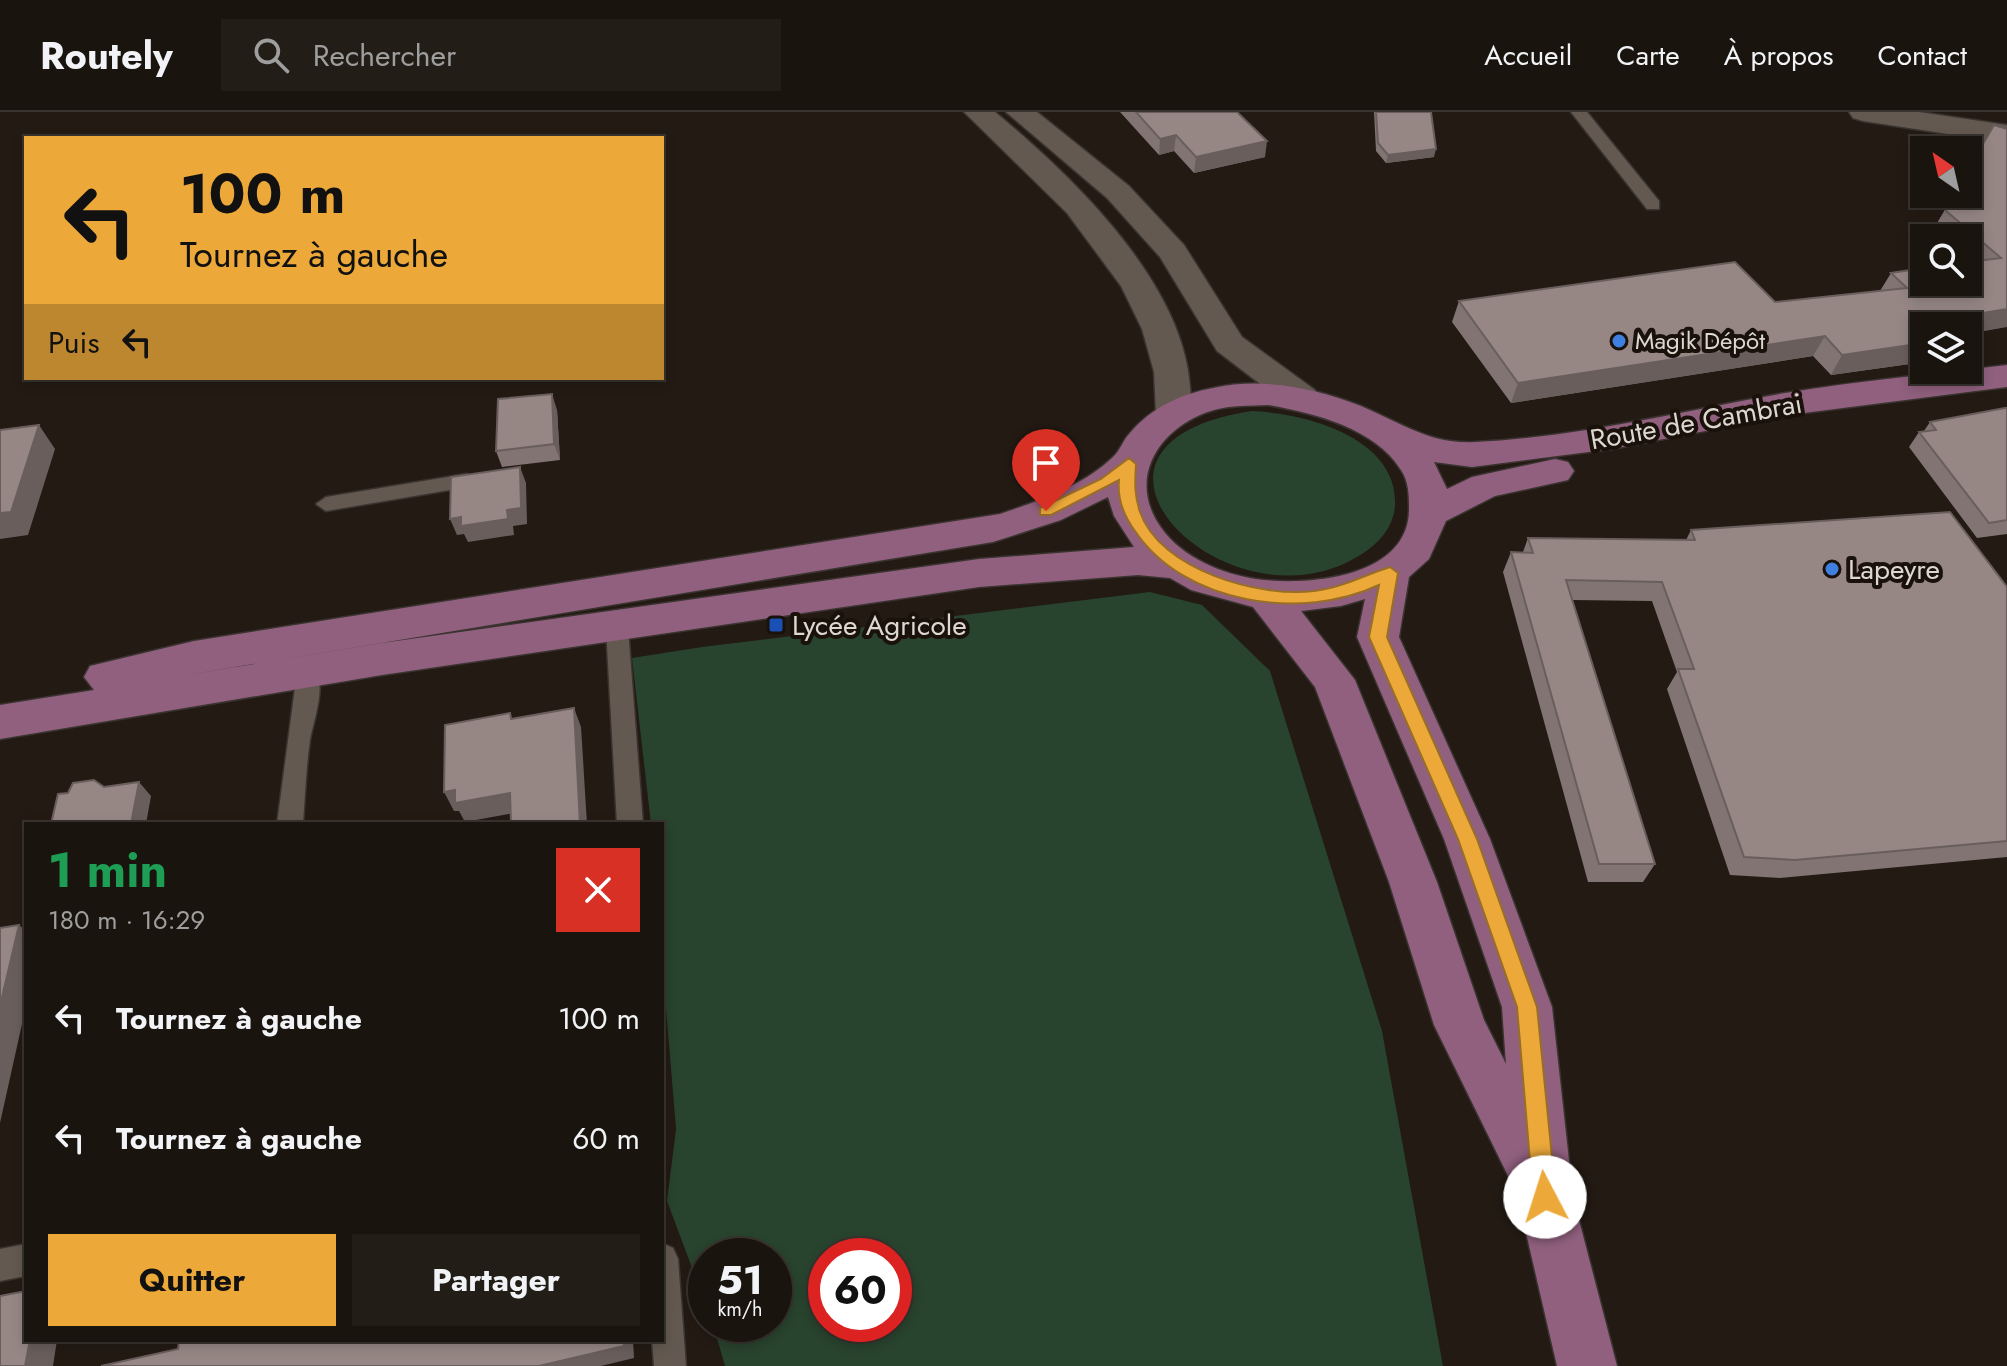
<!DOCTYPE html>
<html lang="fr">
<meta charset="utf-8">
<style>
body{margin:0;font-family:Jost,sans-serif;background:#231d17;color:#f1f3f6;height:100vh;display:flex;flex-direction:column;font-size:30px;white-space:nowrap}
*{box-sizing:border-box;margin:0}
p{font-size:26px;color:#9f9e9e}
.icon{flex:none;width:44px;height:44px;fill:none;stroke:currentColor;stroke-width:2;stroke-linecap:round;stroke-linejoin:round}
.map{position:relative;flex:1;overflow:hidden}
.side{position:absolute;left:24px;top:710px;width:640px;height:520px;display:flex;flex-direction:column;background:#1a140e;border-radius:0px;box-shadow:0 4px 12px #0003,0 0 0 2px #38332e}
.side>*{flex:none}
.top-card{position:absolute;left:24px;top:24px;width:640px;height:244px;border-radius:0px;box-shadow:0 4px 12px #0003,0 0 0 2px #38332e;background:#eca93a;color:#111;overflow:hidden}
.needle{width:52px;rotate:326deg}
.tools{position:absolute;left:1910px;top:24px;display:grid;gap:16px}
.tools a{display:grid;place-items:center;width:72px;height:72px;border-radius:0px;background:#1a140e;box-shadow:0 4px 12px #0003,0 0 0 2px #38332e;font-size:40px}
.speed{position:absolute;left:688px;top:1126px;display:flex;gap:16px;font-size:40px;font-weight:700;text-align:center}
.speed>*{display:grid;place-content:center;width:104px;height:104px;border-radius:50%;background:#1a140e;box-shadow:0 4px 12px #0003,0 0 0 2px #38332e;line-height:1}
.speed small{font-size:20px;font-weight:400}
.speed .limit{border:12px solid #d22;background:#fff;color:#111}
.pin{position:absolute;display:grid;place-items:center;width:68px;height:68px;color:#fff;margin:-82px -34px;border-radius:50% 50% 50% 0;rotate:-45deg;box-shadow:0 0 8px #0007}
.pin .icon{rotate:45deg}
.me{position:absolute;width:88px;margin:-44px;rotate:355deg;stroke-linejoin:round;filter:drop-shadow(0 0 6px #0008)}
.turn{display:flex;align-items:center;gap:28px;height:168px;padding:0 24px;font-size:36px}
.turn .icon{width:104px;height:104px;stroke-width:2.5}
.turn b{display:block;font-size:56px;line-height:68px}
.then{display:flex;align-items:center;height:76px;padding:0 24px;background:#0003;gap:16px;font-size:30px}
.round{display:grid;place-items:center;flex:none;width:84px;height:84px;border-radius:0px;background:#231d17}
.summary{display:flex;align-items:center;justify-content:space-between;height:136px;padding:0 24px}
h1{font-size:48px;font-weight:700;line-height:60px;color:#1e9e55}
.cta{display:flex;gap:16px;margin-top:auto;padding:16px 24px}
.cta a{flex:1;height:92px;border-radius:0px;background:#eca93a;color:#111;font-size:32px;font-weight:700;line-height:92px;text-align:center}
.cta a+a{background:#231d17;color:#f1f3f6}
ul{padding:0;list-style:none}
li{display:flex;align-items:center;gap:24px;height:120px;padding:0 24px}
li div{flex:1}
li b{display:block;font-size:30px}
li em{font-style:normal}
header{display:flex;align-items:center;gap:48px;box-sizing:border-box;height:112px;padding:0 40px;background:#1a140e;border-bottom:2px solid #38332e}
header strong{font-size:38px}
nav{display:flex;gap:44px;margin-inline-start:auto;font-size:28px}
.search{width:560px;height:72px;background:#231d17;display:flex;align-items:center;gap:20px;box-sizing:border-box;padding:0 28px;border-radius:0px;color:#9f9e9e;font-size:30px}
.map>svg:first-child{display:block}
.green{fill:#28432e;fill-rule:evenodd}
.lines{fill:none;stroke-linecap:round;stroke-linejoin:round}
.lane-casing{stroke:#3a3330;stroke-width:3}
.street-casing{stroke:#3a3330;stroke-width:3}
.secondary-casing{stroke:#3a3330;stroke-width:3}
.primary-casing{stroke:#3a3330;stroke-width:3}
.lane{fill:#635950;fill-rule:evenodd}
.street{fill:#635950;fill-rule:evenodd}
.secondary{fill:#635950;fill-rule:evenodd}
.primary{fill:#90607e;fill-rule:evenodd}
.wall{fill:#817472}
.shaded-wall{fill:#695e5c}
.building{fill:#968784;stroke:#695e5c;stroke-width:2}
.route{fill:#eca93a;stroke:#996e26;stroke-width:2}
.shop-dot{fill:#3f7fe0;stroke:#19110a;stroke-width:3}
.transit-dot{fill:#1a4fb4;stroke:#19110a;stroke-width:3}
.labels{text-anchor:middle;stroke-width:8;stroke-linejoin:round;paint-order:stroke}
.far-poi-label{font-size:24px;fill:#ddd7d2;stroke:#19110a;text-anchor:start}
.street-label{font-size:28px;fill:#ddd7d2;stroke:#19110a}
.poi-label{font-size:28px;fill:#ddd7d2;stroke:#19110a;text-anchor:start}
</style>
<header>
<strong>Routely</strong>
<div class="search"><svg class="icon" aria-label="search" viewBox="0 0 24 24"><circle cx="10" cy="10" r="6"/><path d="M15 15l6 6"/></svg>Rechercher</div>
<nav><a>Accueil</a><a>Carte</a><a>À propos</a><a>Contact</a></nav>
</header>
<div class="map">
<svg width="2007" height="1254" viewBox="0 0 2007 1254">
<rect width="100%" height="100%" fill="#231a13"/>
<g class="green">
<path d="M1252 299C1304 301 1399 325 1395 394 1393 418 1376 434 1357 445 1226 523 1034 332 1252 299Z"/>
<path d="M1150 480 1202 493 1270 559 1382 919 1443 1254H725L713 1212H774V1144H706V1193L667 1089 676 1017 662 848V712H651L632 546 702 535ZM826 1144H894V1212H826Z"/>
</g>
<g class="lines">
<defs>
<g id="lane">
<path d="M1571 0H1587L1659 89V97H1647Z"/>
<path d="M466 362 473 364 476 369 473 374 326 399 316 392 326 385Z"/>
<path d="M617 508 628 516 643 712H617L606 516Z"/>
<path d="M306 550 314 553C327 576 314 605 310 628 306 656 305 684 303 712H277L298 553Z"/>
<path d="M662 1131 673 1136 678 1147 686 1254H654L652 1228H662Z"/>
<path d="M26 1132V1164L0 1169V1137Z"/>
</g>
<path id="street" d="M1849 0H1919L2007 13V31L1863 9 1853 6Z"/>
<g id="secondary">
<path d="M964 0H995C1072 64 1183 170 1190 275 1191 288 1194 299 1187 310L1174 314 1161 310 1156 302 1154 260 1142 217 1121 174 1067 101Z"/>
<path d="M1006 0H1037L1129 74 1184 133 1242 225 1315 278 1320 286 1315 294 1302 297 1289 294 1217 239 1160 145 1107 86Z"/>
</g>
<path id="primary" d="M2007 253V275L1788 303 1612 337 1472 355 1434 350 1447 377 1472 365 1555 347 1568 350 1574 359 1568 368 1495 384 1446 409 1429 447 1409 465 1399 525 1490 727 1552 895 1573 1085 1617 1254H1557L1517 1082 1434 913 1389 770 1315 575 1253 495 1191 478 1170 466 1138 463 979 475 382 563 0 627V593L94 578 84 565 90 554 194 529 1000 402C1038 389 1083 374 1113 345 1120 339 1123 328 1130 321 1152 295 1181 282 1213 276 1263 265 1315 276 1361 294 1399 310 1431 333 1475 330 1579 325 1682 299 1785 281 1858 269 1933 262 2007 253ZM1268 293C1313 301 1375 316 1401 358 1409 370 1409 384 1409 398 1408 467 1305 474 1256 467 1223 462 1183 446 1162 417 1125 367 1159 314 1214 298 1231 293 1250 294 1268 293ZM1108 385 1114 404 1134 435 979 447 382 531 181 564 993 430 1061 408ZM1365 487 1357 525 1444 727 1502 895 1506 952 1484 908 1437 770 1355 568 1301 499 1341 494Z"/>
</defs>
<use href="#lane" class="lane-casing"/>
<use href="#street" class="street-casing"/>
<use href="#secondary" class="secondary-casing"/>
<use href="#primary" class="primary-casing"/>
<use href="#lane" class="lane"/>
<use href="#street" class="street"/>
<use href="#secondary" class="secondary"/>
<use href="#primary" class="primary"/>
</g>
<g class="wall">
<path d="M1120 0H1237L1265 45 1194 61 1174 39 1159 43Z"/>
<path d="M1374 0H1431L1434 45 1386 51 1376 39Z"/>
<path d="M2007 17V215L1924 214V250L1831 263 1813 244 1511 291 1452 210 1459 189 1775 190 1880 179 1891 161 1970 150 1968 148V126H1942L1933 118 1954 82Z"/>
<path d="M2007 296V422L1977 426 1909 335 1919 320 1924 319 1930 310Z"/>
<path d="M557 298 560 348 502 355 496 339Z"/>
<path d="M1691 418 2007 475V745L1780 766 1730 763 1667 577 1677 560 1652 489 1572 488 1655 752 1643 770H1588L1503 460 1511 440H1523L1528 426 1686 428Z"/>
</g>
<g class="shaded-wall">
<path d="M1176 23 1174 39 1159 43 1160 27Z"/>
<path d="M1267 29 1265 45 1194 61 1196 45Z"/>
<path d="M1436 37 1434 45 1386 51 1388 43Z"/>
<path d="M2007 197V215L1968 222V214H1932L1935 209Z"/>
<path d="M1825 224 1813 244 1511 291 1518 271Z"/>
<path d="M1924 231V250L1831 263 1842 243Z"/>
<path d="M552 282 557 298 560 348 554 332Z"/>
<path d="M39 313 55 337 28 423 0 427V401Z"/>
<path d="M520 355 526 371 527 412 513 414 514 423 468 430 464 422 457 423 450 407 507 398Z"/>
<path d="M574 596 581 615 587 712H580Z"/>
<path d="M139 670 151 684 146 712H131Z"/>
<path d="M455 678 510 681 520 700 465 710 459 699H454L444 680Z"/>
<path d="M19 813 26 819V894L0 1011V894Z"/>
<path d="M30 1228H57L53 1254H25Z"/>
<path d="M624 1228H633L634 1246 601 1254H539Z"/>
</g>
<g class="building">
<path d="M1136 0H1237L1267 29 1196 45 1176 23 1160 27Z"/>
<path d="M1376 0H1431L1436 37 1388 43 1378 31Z"/>
<path d="M1994 13 2007 17V197L1935 209 1940 214H1924V231L1842 243 1825 224 1518 271 1459 189 1735 150 1775 190 1907 176 1891 161 1924 156V170H1968V150L2001 146 1945 98 1954 82H1968V58Z"/>
<path d="M552 282 554 332 496 339 498 287Z"/>
<path d="M2005 296H2007V408L1989 411 1919 320 1936 318 1930 310Z"/>
<path d="M39 313 11 400 0 401V318Z"/>
<path d="M520 355 521 396 507 398 508 407 461 414V405L450 407 451 365Z"/>
<path d="M1950 400 2007 475V729L1795 748 1744 745 1678 557H1694L1662 470 1566 468 1655 752H1599L1511 440 1533 441 1528 426 1695 428 1691 418Z"/>
<path d="M574 596 580 712H511L510 681 455 691V678L444 680 445 613 510 601 511 607Z"/>
<path d="M94 668 104 675 139 670 131 712H51L58 682 68 681 73 671Z"/>
<path d="M19 813 0 894V816Z"/>
<path d="M26 1179V1228H30L25 1254H0V1184Z"/>
<path d="M179 1228H624V1234L539 1254H101L178 1237Z"/>
</g>
<path class="route" d="M1129 346 1136 352C1135 369 1134 383 1140 400 1160 458 1260 486 1314 479 1342 476 1364 463 1390 455L1398 461 1387 525 1477 727 1537 895 1556 1085 1553 1093 1545 1096 1536 1093 1533 1085 1517 895 1458 727 1369 525 1379 473C1302 509 1185 493 1135 419 1124 404 1117 387 1119 368L1051 403H1040V396L1101 367Z"/>
<g class="shop-dot">
<circle cx="1619" cy="229" r="8"/>
<circle cx="1832" cy="457" r="8"/>
</g>
<rect class="transit-dot" x="768" y="505" width="16" height="16" rx="4"/>
<g class="labels">
<g class="far-poi-label">
<text x="1635" y="237">Magik Dépôt</text>
</g>
<g class="street-label">
<text transform="translate(1696 309) rotate(-10)" y="10">Route de Cambrai</text>
</g>
<g class="poi-label">
<text x="1848" y="467">Lapeyre</text>
<text x="792" y="523">Lycée Agricole</text>
</g>
</g>
</svg>
<div class="tools">
<a><svg class="needle" viewBox="-14 -14 28 28"><path d="M0-13l5 13h-10z" fill="#e53935"/><path d="M0 13l5-13h-10z" fill="#9f9e9e"/></svg></a>
<a><svg class="icon" aria-label="search" viewBox="0 0 24 24"><circle cx="10" cy="10" r="6"/><path d="M15 15l6 6"/></svg></a>
<a><svg class="icon" aria-label="layers" viewBox="0 0 24 24"><path d="M12 4l9 5-9 5-9-5zM3 14l9 5 9-5"/></svg></a>
</div>
<div class="speed"><div>51<small>km/h</small></div><div class="limit">60</div></div>
<div class="pin" style="left:1046px;top:399px;background:#d93025"><svg class="icon" aria-label="arrive" viewBox="0 0 24 24"><path d="M6 21V4h12l-3 4 3 4H6"/></svg></div>
<svg class="me" style="left:1545px;top:1085px" viewBox="-20 -20 40 40"><circle r="19" fill="#fff"/><path d="M0-13L10 11 0 6-10 11z" fill="#eca93a"/></svg>
<div class="top-card">
<div class="turn"><svg class="icon" aria-label="left" viewBox="0 0 24 24"><path d="M17 20v-9H6M10 6l-5 5 5 5"/></svg><div><b>100 m</b>Tournez à gauche</div></div>
<div class="then">Puis<svg class="icon" aria-label="left" viewBox="0 0 24 24"><path d="M17 20v-9H6M10 6l-5 5 5 5"/></svg></div>
</div>
<section class="side">
<div class="summary"><div><h1>1 min</h1><p>180 m · 16:29</p></div><a class="round" style="background:#d93025;color:#fff"><svg class="icon" aria-label="close" viewBox="0 0 24 24"><path d="M6 6l12 12M18 6L6 18"/></svg></a></div>
<ul>
<li><svg class="icon" aria-label="left" viewBox="0 0 24 24"><path d="M17 20v-9H6M10 6l-5 5 5 5"/></svg><div><b>Tournez à gauche</b></div><em>100 m</em></li>
<li><svg class="icon" aria-label="left" viewBox="0 0 24 24"><path d="M17 20v-9H6M10 6l-5 5 5 5"/></svg><div><b>Tournez à gauche</b></div><em>60 m</em></li>
</ul>
<div class="cta"><a>Quitter</a><a>Partager</a></div>
</section>
</div>
